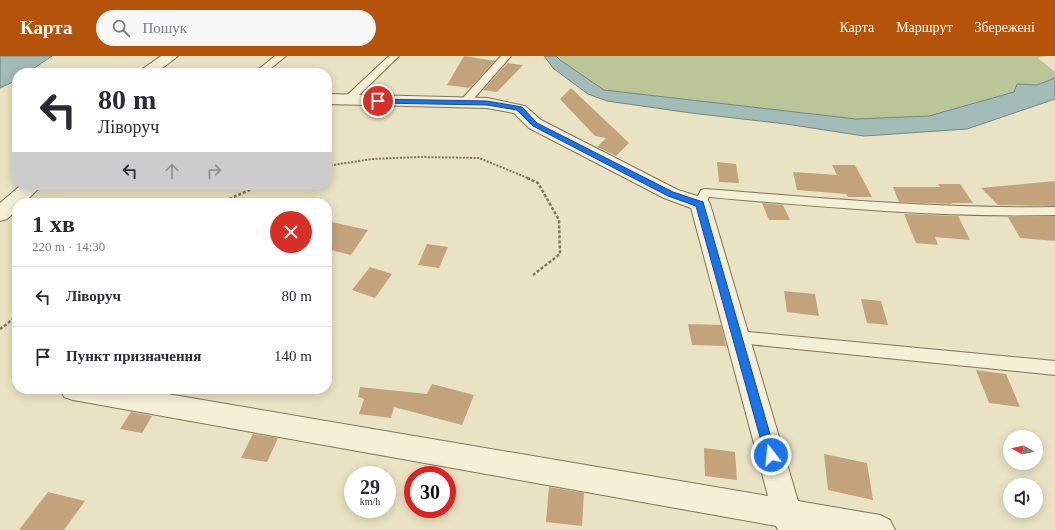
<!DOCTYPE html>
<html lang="uk">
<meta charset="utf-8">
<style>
body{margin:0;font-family:Georgia,serif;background:#f7f7f7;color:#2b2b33;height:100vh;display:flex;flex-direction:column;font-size:15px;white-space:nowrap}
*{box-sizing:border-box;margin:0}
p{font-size:13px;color:#7c7c81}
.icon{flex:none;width:22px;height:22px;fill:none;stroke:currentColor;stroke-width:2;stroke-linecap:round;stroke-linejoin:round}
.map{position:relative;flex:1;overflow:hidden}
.panel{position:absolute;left:12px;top:142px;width:320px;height:196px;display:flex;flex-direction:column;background:#fff;border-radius:16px;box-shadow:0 2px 10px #0003}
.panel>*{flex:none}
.banner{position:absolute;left:12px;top:12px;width:320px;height:122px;border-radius:16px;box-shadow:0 2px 10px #0003;background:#fff;color:#2b2b33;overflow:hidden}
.needle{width:26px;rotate:278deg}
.controls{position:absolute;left:1003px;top:374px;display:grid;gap:8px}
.controls a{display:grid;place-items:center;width:40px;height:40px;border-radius:50%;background:#fff;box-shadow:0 2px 10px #0003;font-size:20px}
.speed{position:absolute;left:344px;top:410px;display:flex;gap:8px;font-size:20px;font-weight:700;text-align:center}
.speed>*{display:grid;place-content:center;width:52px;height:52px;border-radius:50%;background:#fff;box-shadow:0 2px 10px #0003;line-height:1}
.speed small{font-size:10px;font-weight:400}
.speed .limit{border:6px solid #d22;background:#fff;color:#111}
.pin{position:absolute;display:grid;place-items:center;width:34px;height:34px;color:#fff;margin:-17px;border:2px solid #fff;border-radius:50%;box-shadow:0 1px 4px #0007}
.me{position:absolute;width:44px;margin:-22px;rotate:344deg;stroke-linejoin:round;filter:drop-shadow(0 0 3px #0008)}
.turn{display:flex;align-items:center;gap:14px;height:84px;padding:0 20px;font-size:18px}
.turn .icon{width:52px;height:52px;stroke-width:2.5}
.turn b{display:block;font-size:28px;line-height:34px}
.lanes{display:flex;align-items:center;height:38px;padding:0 20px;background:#0003;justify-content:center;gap:20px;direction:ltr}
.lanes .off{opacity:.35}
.round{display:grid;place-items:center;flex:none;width:42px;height:42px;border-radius:21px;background:#f7f7f7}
.overview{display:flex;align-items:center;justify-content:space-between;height:68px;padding:0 20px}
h1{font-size:24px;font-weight:700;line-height:30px}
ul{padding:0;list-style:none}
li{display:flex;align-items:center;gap:12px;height:60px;padding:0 20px;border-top:1px solid #e1e1e2}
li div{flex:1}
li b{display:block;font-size:15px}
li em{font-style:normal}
header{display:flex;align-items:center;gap:24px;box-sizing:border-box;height:56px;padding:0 20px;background:#b45309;color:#fff}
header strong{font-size:19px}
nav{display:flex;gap:22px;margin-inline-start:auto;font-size:14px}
.search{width:280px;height:36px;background:#f7f7f7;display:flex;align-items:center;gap:10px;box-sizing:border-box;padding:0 14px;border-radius:22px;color:#7c7c81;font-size:15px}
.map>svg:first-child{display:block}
.green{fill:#bac598}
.water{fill:#a4bcb8;stroke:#6d8985}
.building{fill:#c3a37c}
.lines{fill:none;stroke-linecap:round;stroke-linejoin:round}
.lane-casing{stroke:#81745b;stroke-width:2}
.street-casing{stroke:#81745b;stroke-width:2}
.path-far1{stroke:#81745b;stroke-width:2;stroke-dasharray:2 1.5;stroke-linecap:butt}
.path{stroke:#81745b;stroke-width:2.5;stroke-dasharray:3 2;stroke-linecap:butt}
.lane{fill:#f5efd5;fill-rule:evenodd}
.street{fill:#f5efd5;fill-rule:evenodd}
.route{fill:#1a73e8;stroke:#114b97}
</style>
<header>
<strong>Карта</strong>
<div class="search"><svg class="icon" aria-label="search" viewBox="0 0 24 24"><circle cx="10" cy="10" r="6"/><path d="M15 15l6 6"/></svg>Пошук</div>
<nav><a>Карта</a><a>Маршрут</a><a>Збережені</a></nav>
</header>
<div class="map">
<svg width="1055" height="474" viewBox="0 0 1055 474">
<rect width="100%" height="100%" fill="#e9e2c3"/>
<path class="green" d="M557 0H1047L1038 2 1055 16V22L1037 29 1017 28 1014 36 929 60 856 63 604 34 560 4Z"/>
<g class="water">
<path d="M0 0H52L27 17H17V24L0 32Z"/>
<path d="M544 0H556L560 4 604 34 856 63 929 60 1014 36 1017 28 1037 29 1055 22V43L967 73 864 80 786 68 691 57 607 45 588 38 554 13Z"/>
</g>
<g class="building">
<path d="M464 0 495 5 470 32 447 29Z"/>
<path d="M507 7 523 9 497 36 483 34Z"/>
<path d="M571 32 629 87 616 100 597 91 606 82 595 80 560 43Z"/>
<path d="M717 106 736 108 739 127 719 126Z"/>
<path d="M832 109H855L872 141H848L846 138 797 134 793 116 837 119Z"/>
<path d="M1055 125V150L998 149 981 132Z"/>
<path d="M938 128H960L973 147H951L952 148 899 146 893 131H940Z"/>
<path d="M762 147 783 149 790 164H769Z"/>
<path d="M904 158 958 160 970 184 935 181 938 189 916 187Z"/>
<path d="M1055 160V185L1020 182 1008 161Z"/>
<path d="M327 165 368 174 351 199 327 193Z"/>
<path d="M427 188 448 191 439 212 418 209Z"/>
<path d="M370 211 392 218 375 242 352 234Z"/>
<path d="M784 235 815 238 819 260 787 256Z"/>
<path d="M861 243 881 245 888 269 867 267Z"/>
<path d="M688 268 721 269 726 290 692 289Z"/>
<path d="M976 314 1006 318 1020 351 989 347Z"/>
<path d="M432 328 474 339 462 369 394 351 391 362 359 358 364 343 358 341 360 331 427 338Z"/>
<path d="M131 356 152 360 142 377 120 373Z"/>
<path d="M253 378 278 382 267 406 241 402Z"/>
<path d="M704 392 735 396 737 424 705 420Z"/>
<path d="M824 398 867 407 873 444 828 434Z"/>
<path d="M549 431 584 437 582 470 546 466Z"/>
<path d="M48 436 85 445 64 474H19Z"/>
</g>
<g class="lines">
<defs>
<g id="lane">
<path d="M275 0H286L265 17H254Z"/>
<path d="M389 0H399L352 46H344L343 44 344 42Z"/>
<path d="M501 0H511L469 48H461L460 46 461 44Z"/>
<path d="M705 133C822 142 938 153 1055 151V159C939 162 824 151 709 141L704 151 700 152 696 151 694 148 701 134Z"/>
<path d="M738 275 1055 305V319L738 287 733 285 731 281 733 277Z"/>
</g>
<g id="street">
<path d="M161 0H178L156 17H138L141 14Z"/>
<path d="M327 38 487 42 525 50 541 64 678 134 707 143 710 148 798 445 880 459 890 464 895 474H778L776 470 73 344 64 341 61 333H138L768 440 691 152 664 142 529 72 514 57 487 52 327 48Z"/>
<path d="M21 129H42L24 147H17V154L7 163 0 165V147Z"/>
</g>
</defs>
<use href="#lane" class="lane-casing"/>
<use href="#street" class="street-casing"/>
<path class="path-far1" d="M327 110 372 103 419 101 479 102 530 123"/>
<g class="path">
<path d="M527 122 538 127 559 164 560 198 533 219"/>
<path d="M220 147 261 129"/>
<path d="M0 273 17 260"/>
</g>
<use href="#lane" class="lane"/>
<use href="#street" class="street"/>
</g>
<path class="route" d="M375 43 487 45 522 51 537 67 673 136 703 146 776 399 775 403 771 405 767 403 765 399 696 150 668 140 533 70 517 54 487 49 378 47 374 45Z"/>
</svg>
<div class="controls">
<a><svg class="needle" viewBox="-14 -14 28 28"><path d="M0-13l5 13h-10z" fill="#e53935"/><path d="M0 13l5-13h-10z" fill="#7c7c81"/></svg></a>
<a><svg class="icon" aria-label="sound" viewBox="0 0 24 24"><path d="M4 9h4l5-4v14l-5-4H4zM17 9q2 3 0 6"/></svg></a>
</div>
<div class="speed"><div>29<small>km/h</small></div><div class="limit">30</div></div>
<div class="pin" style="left:378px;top:45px;background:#d93025"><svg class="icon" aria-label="arrive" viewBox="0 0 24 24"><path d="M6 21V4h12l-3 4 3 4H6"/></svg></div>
<svg class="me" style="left:771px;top:399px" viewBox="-20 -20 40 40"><circle r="17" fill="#1a73e8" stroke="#fff" stroke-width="3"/><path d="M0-11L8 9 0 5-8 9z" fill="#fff"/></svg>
<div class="banner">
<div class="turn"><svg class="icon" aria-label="left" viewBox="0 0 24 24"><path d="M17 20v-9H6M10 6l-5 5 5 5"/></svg><div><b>80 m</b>Ліворуч</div></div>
<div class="lanes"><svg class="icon" aria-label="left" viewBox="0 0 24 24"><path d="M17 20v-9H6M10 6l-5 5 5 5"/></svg><svg class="icon off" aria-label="ahead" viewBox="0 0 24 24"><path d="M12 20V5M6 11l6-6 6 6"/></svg><svg class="icon off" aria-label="right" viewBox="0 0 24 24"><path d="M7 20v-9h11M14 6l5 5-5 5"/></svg></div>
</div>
<section class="panel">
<div class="overview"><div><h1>1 хв</h1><p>220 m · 14:30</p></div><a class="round" style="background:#d93025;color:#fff"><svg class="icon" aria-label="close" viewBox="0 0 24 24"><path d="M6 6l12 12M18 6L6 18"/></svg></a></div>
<ul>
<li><svg class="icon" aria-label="left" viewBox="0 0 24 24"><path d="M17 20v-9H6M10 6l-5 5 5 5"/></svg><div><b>Ліворуч</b></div><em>80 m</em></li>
<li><svg class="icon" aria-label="arrive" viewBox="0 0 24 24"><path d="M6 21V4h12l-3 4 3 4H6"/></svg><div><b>Пункт призначення</b></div><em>140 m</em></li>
</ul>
</section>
</div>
